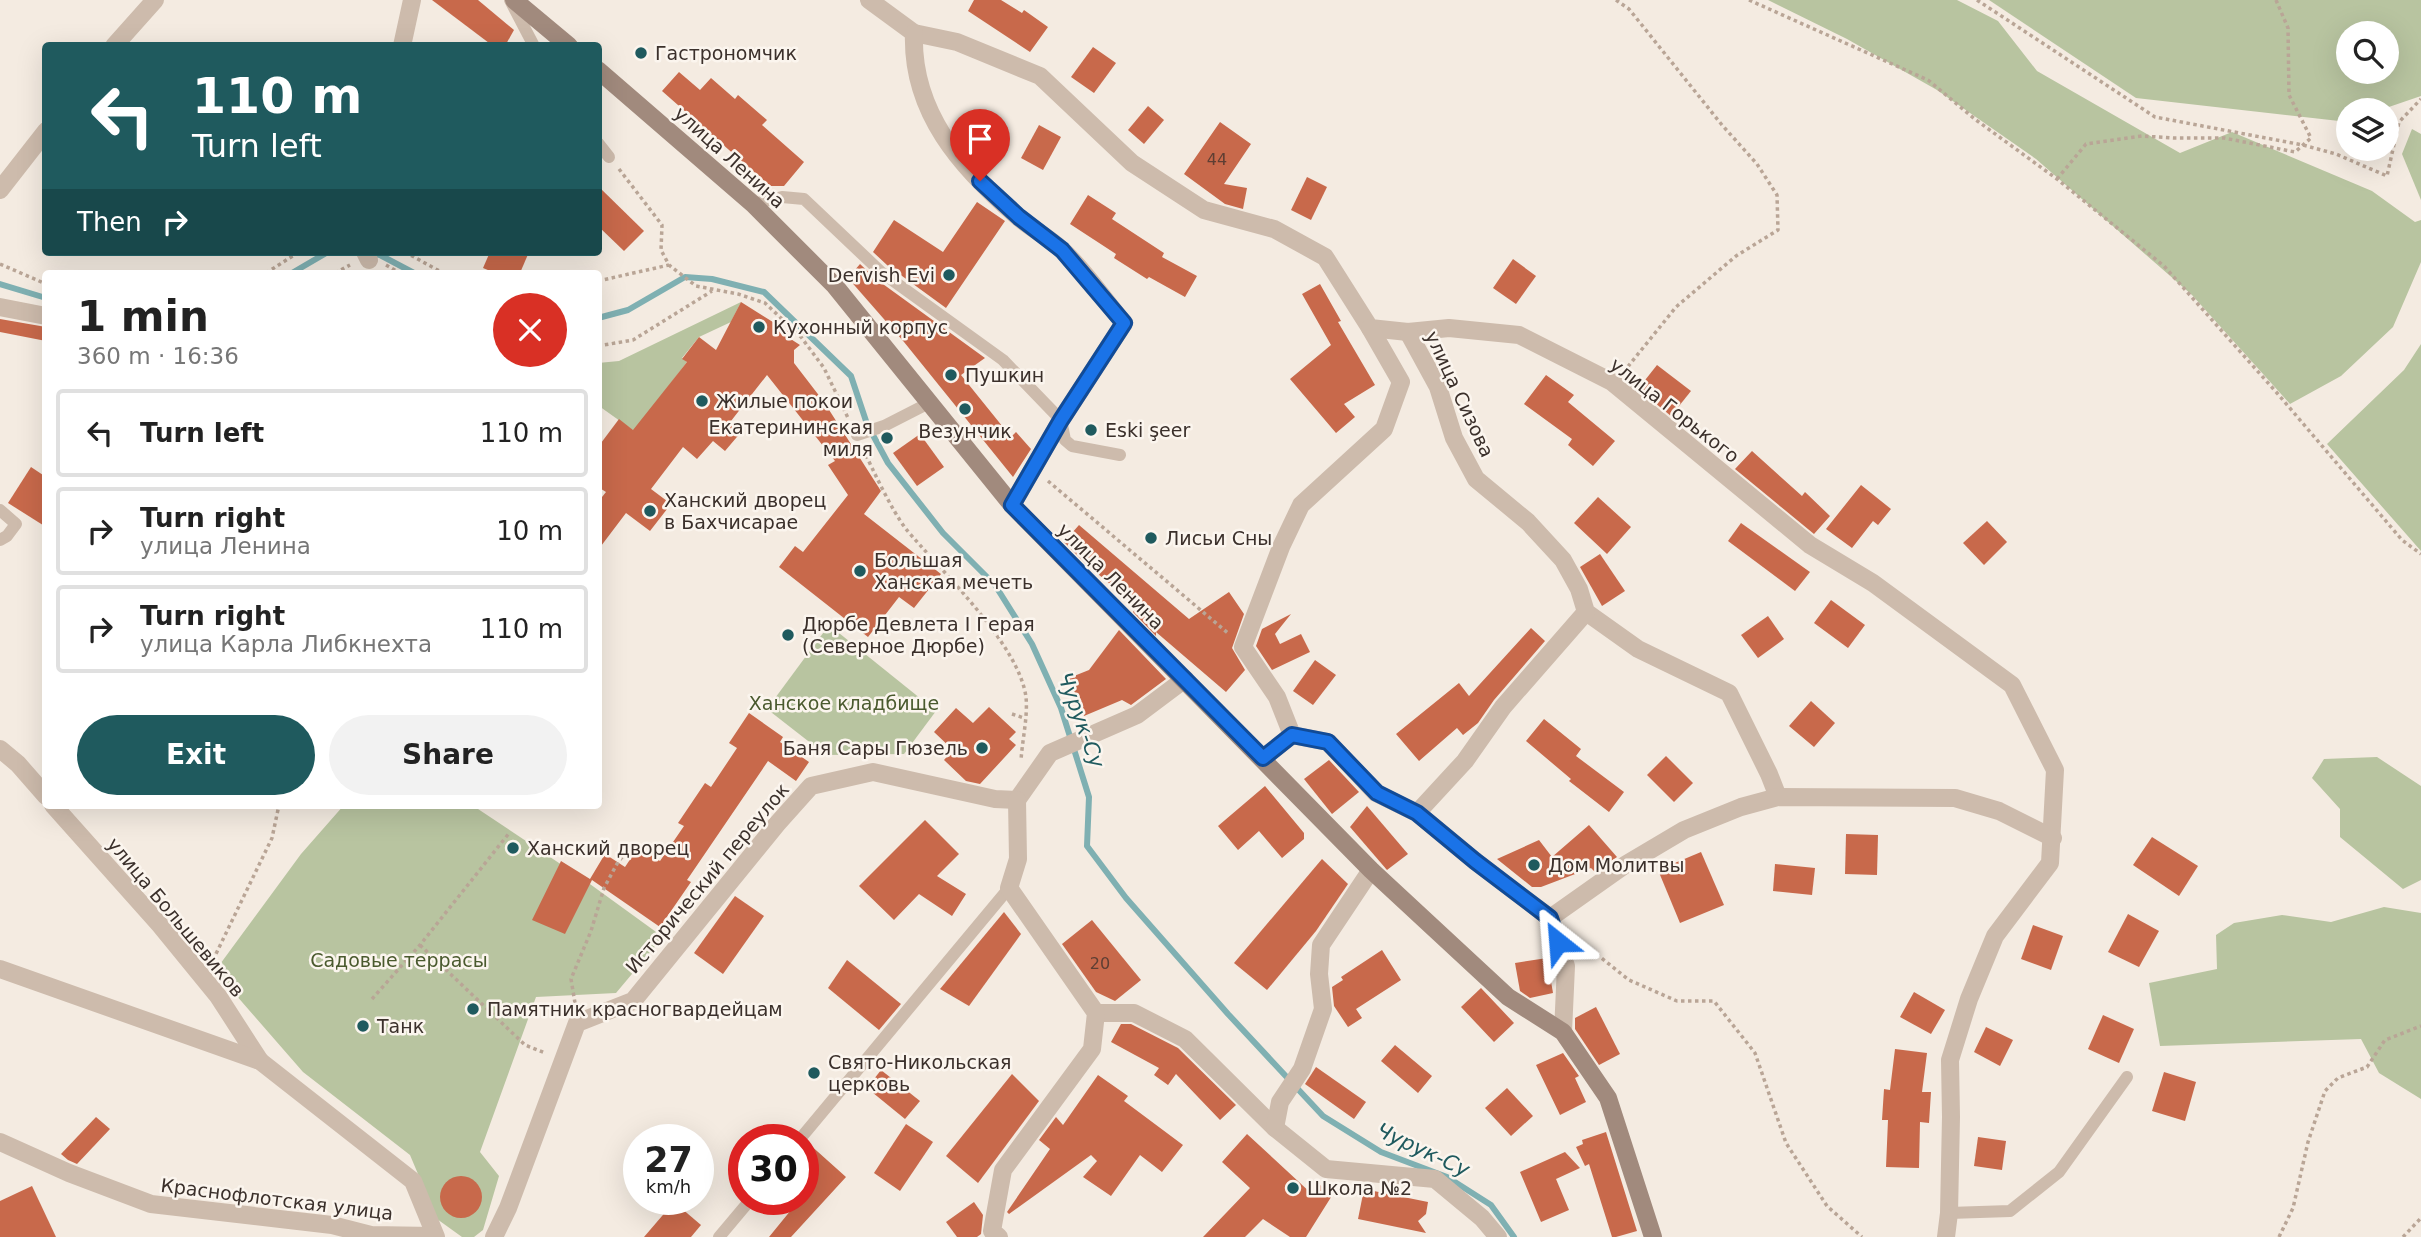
<!DOCTYPE html>
<meta charset="utf-8">
<style>
body{margin:0;font-family:"DejaVu Sans",sans-serif;background:#f2f2f2;color:#222;height:100vh;display:flex;flex-direction:column;font-size:26px;white-space:nowrap}
*{box-sizing:border-box;margin:0}
p{font-size:23px;color:#767676}
.icon{flex:none;width:38px;height:38px;fill:none;stroke:currentColor;stroke-width:2;stroke-linecap:round;stroke-linejoin:round}
.map{position:relative;flex:1;overflow:hidden}
.sheet{position:absolute;left:42px;top:270px;width:560px;height:539px;display:flex;flex-direction:column;background:#fff;border-radius:7px;box-shadow:0 7px 28px #0002}
.sheet>*{flex:none}
.banner{position:absolute;left:42px;top:42px;width:560px;height:214px;border-radius:7px;box-shadow:0 7px 28px #0002;background:#1f5a5e;color:#fff;overflow:hidden}
.tools{position:absolute;left:2336px;top:21px;display:grid;gap:14px}
.tools a{display:grid;place-items:center;width:63px;height:63px;border-radius:50%;background:#fff;box-shadow:0 7px 28px #0002;font-size:35px}
.speed{position:absolute;left:623px;top:1124px;display:flex;gap:14px;font-size:35px;font-weight:700;text-align:center}
.speed>*{display:grid;place-content:center;width:91px;height:91px;border-radius:50%;background:#fff;box-shadow:0 7px 28px #0002;line-height:1}
.speed small{font-size:18px;font-weight:400}
.speed .limit{border:10px solid #d22;background:#fff;color:#111}
.pin{position:absolute;display:grid;place-items:center;width:60px;height:60px;color:#fff;margin:-72px -30px;border-radius:50% 50% 50% 0;rotate:-45deg;box-shadow:0 0 7px #0007}
.pin .icon{rotate:45deg}
.me{position:absolute;width:77px;margin:-38px;rotate:332deg;stroke-linejoin:round;filter:drop-shadow(0 0 5px #0008)}
.turn{display:flex;align-items:center;gap:24px;height:147px;padding:0 35px;font-size:32px}
.turn .icon{width:91px;height:91px;stroke-width:2.5}
.turn b{display:block;font-size:49px;line-height:60px}
.then{display:flex;align-items:center;height:66px;padding:0 35px;background:#0003;gap:14px;font-size:26px}
.round{display:grid;place-items:center;flex:none;width:74px;height:74px;border-radius:37px;background:#f2f2f2}
.summary{display:flex;align-items:center;justify-content:space-between;height:119px;padding:0 35px}
h1{font-size:42px;font-weight:600;line-height:52px}
.button{display:flex;gap:14px;margin-top:auto;padding:14px 35px}
.button a{flex:1;height:80px;border-radius:42px;background:#1f5a5e;color:#fff;font-size:28px;font-weight:600;line-height:80px;text-align:center}
.button a+a{background:#f2f2f2;color:#222}
ul{padding:0;list-style:none}
li{display:flex;align-items:center;gap:21px;height:88px;margin:0 14px 10px;padding:0 21px;border:4px solid #e0e0e0;border-radius:7px}
li div{flex:1}
li b{display:block;font-size:26px}
li em{font-style:normal}
.map>svg:first-child{display:block}
.green{fill:#b8c4a0;fill-rule:evenodd}
.lines{fill:none;stroke-linecap:round;stroke-linejoin:round}
.stream{stroke:#7fb0b2;stroke-width:6}
.building{fill:#c8694b}
.path{stroke:#b9a596;stroke-width:3.5;stroke-dasharray:3.5 3.5;stroke-linecap:butt}
.lane{stroke:#cdbbac;stroke-width:12}
.street{stroke:#cdbbac;stroke-width:18}
.secondary{stroke:#a18a7d;stroke-width:18}
.route-casing{stroke:#114b97;stroke-width:18}
.route{stroke:#1a73e8;stroke-width:12}
.poi-dot{fill:#1f5a5e;stroke:#fbf5ee;stroke-width:2.5}
.labels{text-anchor:middle;stroke-width:5;stroke-linejoin:round;paint-order:stroke}
.number-label{font-size:16px;fill:#5e3e33}
.poi-label{font-size:19px;fill:#3b302b;stroke:#fbf5ee;text-anchor:start}
.street-label{font-size:19px;fill:#3b302b;stroke:#fbf5ee}
.park-label{font-size:19px;fill:#4a5a2e;stroke:#fbf5ee}
.water-label{font-size:21px;font-style:italic;fill:#1f5a5e;stroke:#fbf5ee}
</style>
<div class="map">
<svg width="2421" height="1237" viewBox="0 0 2421 1237">
<rect width="100%" height="100%" fill="#f4ebe1"/>
<g class="green">
<path d="M1768 0H1957L1998 21 2037 71 2180 153 2232 132 2372 191 2415 222 2421 220V262L2393 327 2341 376 2290 404 2192 295 2036 159 1937 90 1847 39Z"/>
<path d="M1989 0H2421V96L2380 110H2348V122L2136 98ZM2348 33H2387V72H2348Z"/>
<path d="M2412 129 2421 134V200L2402 154Z"/>
<path d="M741 302 731 322 699 337 682 358 687 362 634 431 599 406 598 363 619 361Z"/>
<path d="M2421 344V551L2327 444 2404 370Z"/>
<path d="M829 625 936 711 904 754 826 755 767 709Z"/>
<path d="M2377 757 2421 786V880L2403 889 2340 837V809L2312 778 2324 759Z"/>
<path d="M344 805H472L583 879 663 937 616 993 536 997 480 1152 499 1176 483 1230 474 1237H462L437 1219 410 1155 303 1072 215 971 301 854Z"/>
<path d="M2384 907 2421 913V1099L2379 1073 2361 1039 2160 1046 2149 983 2217 969 2216 935 2234 923 2282 915 2331 922Z"/>
</g>
<g class="lines">
<g class="stream">
<path d="M368 253 380 255 414 273"/>
<path d="M292 273 328 252"/>
<path d="M0 284 46 298"/>
<path d="M598 318 628 310 685 277 712 279 764 292 851 376 867 424 888 463 943 533 995 585 1032 644 1061 708 1089 797 1087 846 1126 898 1228 1014 1323 1116 1381 1152 1447 1177 1491 1205 1514 1237"/>
</g>
</g>
<g class="building">
<path d="M432 0H478L514 30 505 46H493Z"/>
<path d="M974 0H1001L1022 13 1024 10 1048 27 1030 52 968 11Z"/>
<path d="M1093 47 1116 63 1094 93 1071 77Z"/>
<path d="M679 72 700 90 711 78 735 99 738 95 767 120 762 125 804 162 784 186H770L662 91Z"/>
<path d="M1148 106 1164 120 1144 144 1128 130Z"/>
<path d="M1220 122 1251 144 1224 184 1247 188 1243 209 1225 204 1184 174Z"/>
<path d="M1039 125 1061 137 1043 170 1021 158Z"/>
<path d="M1307 177 1327 187 1311 220 1291 210Z"/>
<path d="M598 186 644 231 624 251 598 226Z"/>
<path d="M1088 195 1116 213 1112 219 1164 253 1162 257 1197 276 1185 297 1149 277 1147 279 1114 258 1116 254 1070 224Z"/>
<path d="M977 202 1005 221 946 308 887 265 873 252 894 220 943 252Z"/>
<path d="M490 252H529L520 273H495L483 268Z"/>
<path d="M1513 259 1536 276 1516 304 1493 288Z"/>
<path d="M860 264 876 279 985 358 961 375 1011 437 1016 432 1031 449 1013 477 904 342 848 278Z"/>
<path d="M1320 284 1341 321 1338 322 1375 385 1344 404 1355 417 1336 433 1290 379 1331 345 1302 294Z"/>
<path d="M741 302 789 332 786 336 800 345 794 350V363L824 402 881 491 864 514 941 574 914 608 899 597 868 637 779 567 795 546 803 552 848 495 828 465 835 461 767 375 731 421 742 431 725 451 713 441 697 459 683 447 651 489 671 504 650 531 626 513 598 550V502L606 492 598 487V447L619 419 633 430 687 362 682 359 699 337 716 350Z"/>
<path d="M0 319 46 327V341L0 332Z"/>
<path d="M1657 365 1691 391 1671 416 1638 389Z"/>
<path d="M1546 375 1574 395 1568 402 1615 441 1593 466 1568 445 1572 439 1524 404Z"/>
<path d="M920 434 944 467 917 486 893 453Z"/>
<path d="M1752 451 1802 496 1805 492 1830 516 1814 534 1735 469Z"/>
<path d="M31 467 46 477V527L8 503Z"/>
<path d="M1861 485 1891 509 1878 525 1873 521 1852 548 1826 529Z"/>
<path d="M1598 497 1631 527 1607 554 1574 523Z"/>
<path d="M1987 521 2007 542 1984 565 1963 543Z"/>
<path d="M1741 523 1810 572 1795 591 1728 541Z"/>
<path d="M1079 525 1189 619 1229 592 1244 614 1232 648 1245 670 1226 692 1156 632V636L1133 612 1137 607 1085 563 1064 542Z"/>
<path d="M1600 554 1625 591 1602 606 1580 567Z"/>
<path d="M1831 600 1865 625 1848 648 1814 623Z"/>
<path d="M1291 614 1275 634 1280 644 1301 634 1310 652 1272 670 1256 646 1262 629Z"/>
<path d="M1768 616 1784 639 1758 658 1741 635Z"/>
<path d="M1531 628 1545 641 1494 700 1478 723 1463 735 1457 728 1419 761 1396 734 1459 683 1469 696Z"/>
<path d="M1119 630 1166 679 1131 705 1122 700 1084 716 1069 678 1089 670Z"/>
<path d="M1315 660 1336 675 1313 705 1293 691Z"/>
<path d="M1811 701 1835 723 1814 747 1789 726Z"/>
<path d="M989 707 1016 732 1009 739 1016 745 980 784 966 781 944 760 953 750 934 732 956 708 973 723Z"/>
<path d="M749 713 783 737 780 742 809 762 796 781 768 761 687 880 691 882 660 927 592 880 565 934 532 920 561 861 590 879 605 854 625 867 639 846 660 861 684 826 678 823 705 783 711 787 737 748 729 743Z"/>
<path d="M1544 719 1581 749 1576 756 1624 792 1609 812 1569 781 1571 779 1526 741Z"/>
<path d="M1666 756 1693 783 1674 802 1647 775Z"/>
<path d="M1329 760 1359 792 1332 814 1304 779Z"/>
<path d="M1265 786 1304 833V839L1282 858 1259 831 1238 850 1218 826Z"/>
<path d="M1367 806 1408 854 1387 870 1350 827Z"/>
<path d="M925 820 959 854 937 876 966 894 952 916 919 894 894 920 859 886Z"/>
<path d="M1589 825 1617 857 1595 872 1591 868 1541 887H1532L1497 859 1539 840 1552 857Z"/>
<path d="M1846 834 1878 835 1877 875 1845 874Z"/>
<path d="M2152 837 2198 866 2179 896 2133 865Z"/>
<path d="M1701 852 1724 905 1680 923 1658 870Z"/>
<path d="M1322 859 1348 884 1316 931 1267 990 1234 963Z"/>
<path d="M1775 864 1815 868 1812 895 1773 891Z"/>
<path d="M735 896 764 916 723 974 694 953Z"/>
<path d="M1004 912 1021 934 969 1006 940 989Z"/>
<path d="M2128 914 2159 931 2139 967 2108 952Z"/>
<path d="M1092 920 1141 980 1115 1001 1096 992 1062 944Z"/>
<path d="M2033 925 2063 936 2051 970 2021 959Z"/>
<path d="M1382 950 1401 980 1356 1009 1362 1018 1348 1027 1334 1006 1332 987 1343 980 1341 977Z"/>
<path d="M1547 958 1553 993 1530 998 1520 991 1515 963Z"/>
<path d="M847 960 901 1004 879 1030 828 988Z"/>
<path d="M1481 988 1514 1023 1494 1042 1461 1007Z"/>
<path d="M1914 992 1945 1010 1931 1034 1900 1017Z"/>
<path d="M1596 1007 1620 1054 1599 1065 1575 1029V1018Z"/>
<path d="M2103 1015 2134 1029 2119 1063 2088 1049Z"/>
<path d="M1121 1024H1131L1178 1048 1236 1105 1220 1120 1176 1074 1168 1085 1154 1075 1159 1068 1111 1042Z"/>
<path d="M1986 1027 2013 1040 2000 1066 1974 1052Z"/>
<path d="M1395 1045 1432 1076 1418 1093 1381 1061Z"/>
<path d="M1895 1049 1927 1053 1922 1092H1931L1929 1123 1920 1122 1919 1168 1886 1167 1888 1120H1882L1884 1089 1890 1090Z"/>
<path d="M1563 1053 1579 1076 1575 1078 1586 1102 1560 1115 1536 1065Z"/>
<path d="M1316 1067 1366 1102 1354 1119 1305 1084Z"/>
<path d="M881 1070 920 1101 905 1119 867 1088Z"/>
<path d="M2164 1072 2196 1082 2185 1121 2152 1111Z"/>
<path d="M1012 1074 1039 1101 978 1183 946 1156Z"/>
<path d="M1098 1075 1128 1096 1124 1101 1183 1145 1162 1172 1140 1155 1111 1196 1083 1177 1097 1161 1091 1155 1009 1214 1007 1212 1050 1149 1039 1140 1056 1117 1063 1125Z"/>
<path d="M1507 1088 1533 1116 1511 1136 1485 1108Z"/>
<path d="M96 1117 110 1129 77 1164 68 1160 61 1154Z"/>
<path d="M906 1124 933 1142 900 1191 874 1173Z"/>
<path d="M1606 1132 1637 1231 1616 1237H1612L1589 1164 1585 1166 1576 1147 1583 1144 1582 1140Z"/>
<path d="M1247 1134 1313 1195 1320 1185 1333 1194 1306 1237H1290L1263 1219 1245 1237H1203L1250 1188 1222 1162Z"/>
<path d="M1978 1137 2006 1141 2002 1170 1974 1166Z"/>
<path d="M808 1143 846 1177 791 1237H769L800 1199H803V1147Z"/>
<path d="M1565 1152 1580 1168 1556 1179 1569 1210 1541 1222 1520 1172Z"/>
<circle cx="461" cy="1197" r="21"/>
<path d="M32 1186 56 1237H0V1201Z"/>
<path d="M1364 1189 1428 1202 1426 1214 1418 1221 1426 1233 1358 1219Z"/>
<path d="M674 1202 701 1225 691 1237H644Z"/>
<path d="M974 1202 983 1215 981 1234 977 1237H957L946 1222Z"/>
</g>
<g class="lines">
<g class="path">
<path d="M1616 0 1629 9 1722 125 1757 164 1777 195 1778 230 1736 256 1676 307 1626 369"/>
<path d="M1749 0 1928 80 1976 120 2057 179 2164 266 2277 393 2402 540 2421 554"/>
<path d="M1977 0 2155 117 2303 145 2336 154 2387 176 2399 122 2421 99"/>
<path d="M619 169 662 225 661 250 669 265 696 286 738 294 765 303 801 337 824 368 849 420"/>
<path d="M2057 179 2086 144 2142 136 2174 138H2224L2295 152 2311 138 2289 95 2288 28 2276 0"/>
<path d="M405 252 443 273"/>
<path d="M0 264 46 284"/>
<path d="M386 265 400 273"/>
<path d="M266 273 299 252"/>
<path d="M335 273 350 265"/>
<path d="M598 281 669 265"/>
<path d="M598 346 633 340 712 291"/>
<path d="M863 449C874 472 891 509 906 529 940 570 1019 644 1026 697 1028 717 1022 741 1021 761"/>
<path d="M1048 481 1229 634"/>
<path d="M1012 714 1024 718"/>
<path d="M1580 941 1629 980 1677 1001H1714L1755 1053 1786 1143 1827 1206 1862 1237"/>
<path d="M420 945 525 1045 545 1053"/>
<path d="M213 960 272 838 279 805"/>
<path d="M372 999 420 945 510 832"/>
<path d="M575 1003 571 979 591 931 604 888 618 862 632 845"/>
<path d="M2279 1237 2293 1208 2308 1142 2325 1091 2338 1078 2367 1067 2385 1040 2421 1026"/>
<path d="M2403 1237 2421 1218"/>
</g>
<g class="lane">
<path d="M510 0 534 46"/>
<path d="M598 143 609 157"/>
<path d="M753 204 782 197 804 199 881 272 1003 360 1061 420 1065 440 1072 446 1120 455"/>
<path d="M857 435 884 426 929 403"/>
<path d="M0 510 16 524 7 536 0 540"/>
<path d="M800 1139 1009 888"/>
<path d="M1949 1213 2010 1211 2059 1172 2127 1077"/>
<path d="M719 1237 751 1199"/>
</g>
<g class="street">
<path d="M869 0 914 33 957 42 1040 76 1132 163 1204 210 1274 229 1325 257 1370 328 1408 332 1449 328 1519 335 1612 382 1810 545 1873 583 2012 685 2055 770 2050 863 1995 936 1969 999 1950 1060 1951 1117 1949 1213 1946 1237"/>
<path d="M914 33C911 112 961 168 1018 217 1032 229 1048 237 1061 249 1084 269 1104 300 1124 323L1061 420 1012 505"/>
<path d="M114 46 155 0"/>
<path d="M402 46 412 0"/>
<path d="M0 190 46 131"/>
<path d="M365 252 369 260"/>
<path d="M0 307 46 316"/>
<path d="M1408 332 1438 387 1454 438 1476 479 1528 522 1563 560 1579 589 1586 612 1638 649 1729 693 1769 774 1778 797"/>
<path d="M1292 735 1277 697 1243 647 1281 547 1301 505 1384 429 1401 382 1370 328"/>
<path d="M0 749 18 764 46 796"/>
<path d="M1263 758 1292 735 1328 742 1376 793 1417 813 1475 861 1550 918"/>
<path d="M1017 800 1050 753 1137 715 1185 679"/>
<path d="M53 805 160 925 218 996 260 1061"/>
<path d="M1417 813 1465 761 1503 707 1586 612"/>
<path d="M0 969 260 1061 413 1181 436 1237"/>
<path d="M1096 1013H1134L1185 1039 1275 1128 1326 1169 1435 1179 1482 1218 1498 1237"/>
<path d="M1563 1032 1566 966 1550 918 1625 865 1684 830 1741 807 1778 797 1955 798 1999 811 2053 838"/>
<path d="M1275 1128 1280 1102 1302 1069 1323 1009 1319 974 1321 945 1371 870"/>
<path d="M0 1142 69 1173 151 1204 332 1225 371 1235 434 1236"/>
<path d="M494 1237 508 1208 577 1023 633 1001 777 824 811 786 873 772 995 799 1017 800"/>
<path d="M999 1237 992 1231 1003 1170 1092 1049 1096 1013 1009 888 1018 859 1017 800"/>
</g>
<g class="secondary">
<path d="M514 0 569 46"/>
<path d="M598 70 753 204 835 286 1012 505 1371 870 1508 997 1563 1032 1608 1098 1653 1237"/>
</g>
</g>
<g class="lines">
<defs>
<path id="route" d="M980 181 1019 217 1062 250 1124 323 1061 420 1012 505 1263 758 1292 735 1328 742 1377 793 1417 813 1475 861 1550 918 1558 942"/>
</defs>
<use href="#route" class="route-casing"/>
<use href="#route" class="route"/>
</g>
<g class="poi-dot">
<circle cx="641" cy="53" r="7"/>
<circle cx="949" cy="275" r="7"/>
<circle cx="759" cy="327" r="7"/>
<circle cx="951" cy="375" r="7"/>
<circle cx="702" cy="401" r="7"/>
<circle cx="965" cy="409" r="7"/>
<circle cx="1091" cy="430" r="7"/>
<circle cx="887" cy="438" r="7"/>
<circle cx="650" cy="511" r="7"/>
<circle cx="1151" cy="538" r="7"/>
<circle cx="860" cy="571" r="7"/>
<circle cx="788" cy="635" r="7"/>
<circle cx="982" cy="748" r="7"/>
<circle cx="513" cy="848" r="7"/>
<circle cx="1534" cy="865" r="7"/>
<circle cx="473" cy="1009" r="7"/>
<circle cx="363" cy="1026" r="7"/>
<circle cx="814" cy="1073" r="7"/>
<circle cx="1293" cy="1188" r="7"/>
</g>
<g class="labels">
<g class="number-label">
<text x="1217" y="165">44</text>
<text x="1100" y="969">20</text>
</g>
<g class="poi-label">
<text x="655" y="60">Гастрономчик</text>
<text x="935" y="282" text-anchor="end">Dervish Evi</text>
<text x="773" y="334">Кухонный корпус</text>
<text x="965" y="382">Пушкин</text>
<text x="716" y="408">Жилые покои</text>
<text x="873" y="434" text-anchor="end">Екатерининская<tspan x="873" dy="22">миля</tspan></text>
<text x="1105" y="437">Eski şeer</text>
<text x="965" y="438" text-anchor="middle">Везунчик</text>
<text x="664" y="507">Ханский дворец<tspan x="664" dy="22">в Бахчисарае</tspan></text>
<text x="1165" y="545">Лисьи Сны</text>
<text x="874" y="567">Большая<tspan x="874" dy="22">Ханская мечеть</tspan></text>
<text x="802" y="631">Дюрбе Девлета I Герая<tspan x="802" dy="22">(Северное Дюрбе)</tspan></text>
<text x="968" y="755" text-anchor="end">Баня Сары Гюзель</text>
<text x="527" y="855">Ханский дворец</text>
<text x="1548" y="872">Дом Молитвы</text>
<text x="487" y="1016">Памятник красногвардейцам</text>
<text x="377" y="1033">Танк</text>
<text x="828" y="1069">Свято-Никольская<tspan x="828" dy="22">церковь</tspan></text>
<text x="1307" y="1195">Школа №2</text>
</g>
<g class="street-label">
<text transform="translate(730 157) rotate(42)" y="7">улица Ленина</text>
<text transform="translate(1460 394) rotate(65)" y="7">улица Сизова</text>
<text transform="translate(1675 410) rotate(38)" y="7">улица Горького</text>
<text transform="translate(1111 576) rotate(45)" y="7">улица Ленина</text>
<text transform="translate(707 878) rotate(-50)" y="7">Исторический переулок</text>
<text transform="translate(176 917) rotate(50)" y="7">улица Большевиков</text>
<text transform="translate(277 1199) rotate(7)" y="7">Краснофлотская улица</text>
</g>
<g class="park-label">
<text x="844" y="710">Ханское кладбище</text>
<text x="399" y="967">Садовые террасы</text>
</g>
<g class="water-label">
<text transform="translate(1081 720) rotate(70)" y="7">Чурук-Су</text>
<text transform="translate(1423 1150) rotate(25)" y="7">Чурук-Су</text>
</g>
</g>
</svg>
<div class="tools">
<a><svg class="icon" aria-label="search" viewBox="0 0 24 24"><circle cx="10" cy="10" r="6"/><path d="M15 15l6 6"/></svg></a>
<a><svg class="icon" aria-label="layers" viewBox="0 0 24 24"><path d="M12 4l9 5-9 5-9-5zM3 14l9 5 9-5"/></svg></a>
</div>
<div class="speed"><div>27<small>km/h</small></div><div class="limit">30</div></div>
<div class="pin" style="left:980px;top:181px;background:#d93025"><svg class="icon" aria-label="arrive" viewBox="0 0 24 24"><path d="M6 21V4h12l-3 4 3 4H6"/></svg></div>
<svg class="me" style="left:1558px;top:942px" viewBox="-20 -20 40 40"><path d="M0-17L14 15 0 8-14 15z" fill="#1a73e8" stroke="#fff" stroke-width="4"/></svg>
<div class="banner">
<div class="turn"><svg class="icon" aria-label="left" viewBox="0 0 24 24"><path d="M17 20v-9H6M10 6l-5 5 5 5"/></svg><div><b>110 m</b>Turn left</div></div>
<div class="then">Then<svg class="icon" aria-label="right" viewBox="0 0 24 24"><path d="M7 20v-9h11M14 6l5 5-5 5"/></svg></div>
</div>
<section class="sheet">
<div class="summary"><div><h1>1 min</h1><p>360 m · 16:36</p></div><a class="round" style="background:#d93025;color:#fff"><svg class="icon" aria-label="close" viewBox="0 0 24 24"><path d="M6 6l12 12M18 6L6 18"/></svg></a></div>
<ul>
<li><svg class="icon" aria-label="left" viewBox="0 0 24 24"><path d="M17 20v-9H6M10 6l-5 5 5 5"/></svg><div><b>Turn left</b></div><em>110 m</em></li>
<li><svg class="icon" aria-label="right" viewBox="0 0 24 24"><path d="M7 20v-9h11M14 6l5 5-5 5"/></svg><div><b>Turn right</b><p>улица Ленина</p></div><em>10 m</em></li>
<li><svg class="icon" aria-label="right" viewBox="0 0 24 24"><path d="M7 20v-9h11M14 6l5 5-5 5"/></svg><div><b>Turn right</b><p>улица Карла Либкнехта</p></div><em>110 m</em></li>
</ul>
<div class="button"><a>Exit</a><a>Share</a></div>
</section>
</div>
